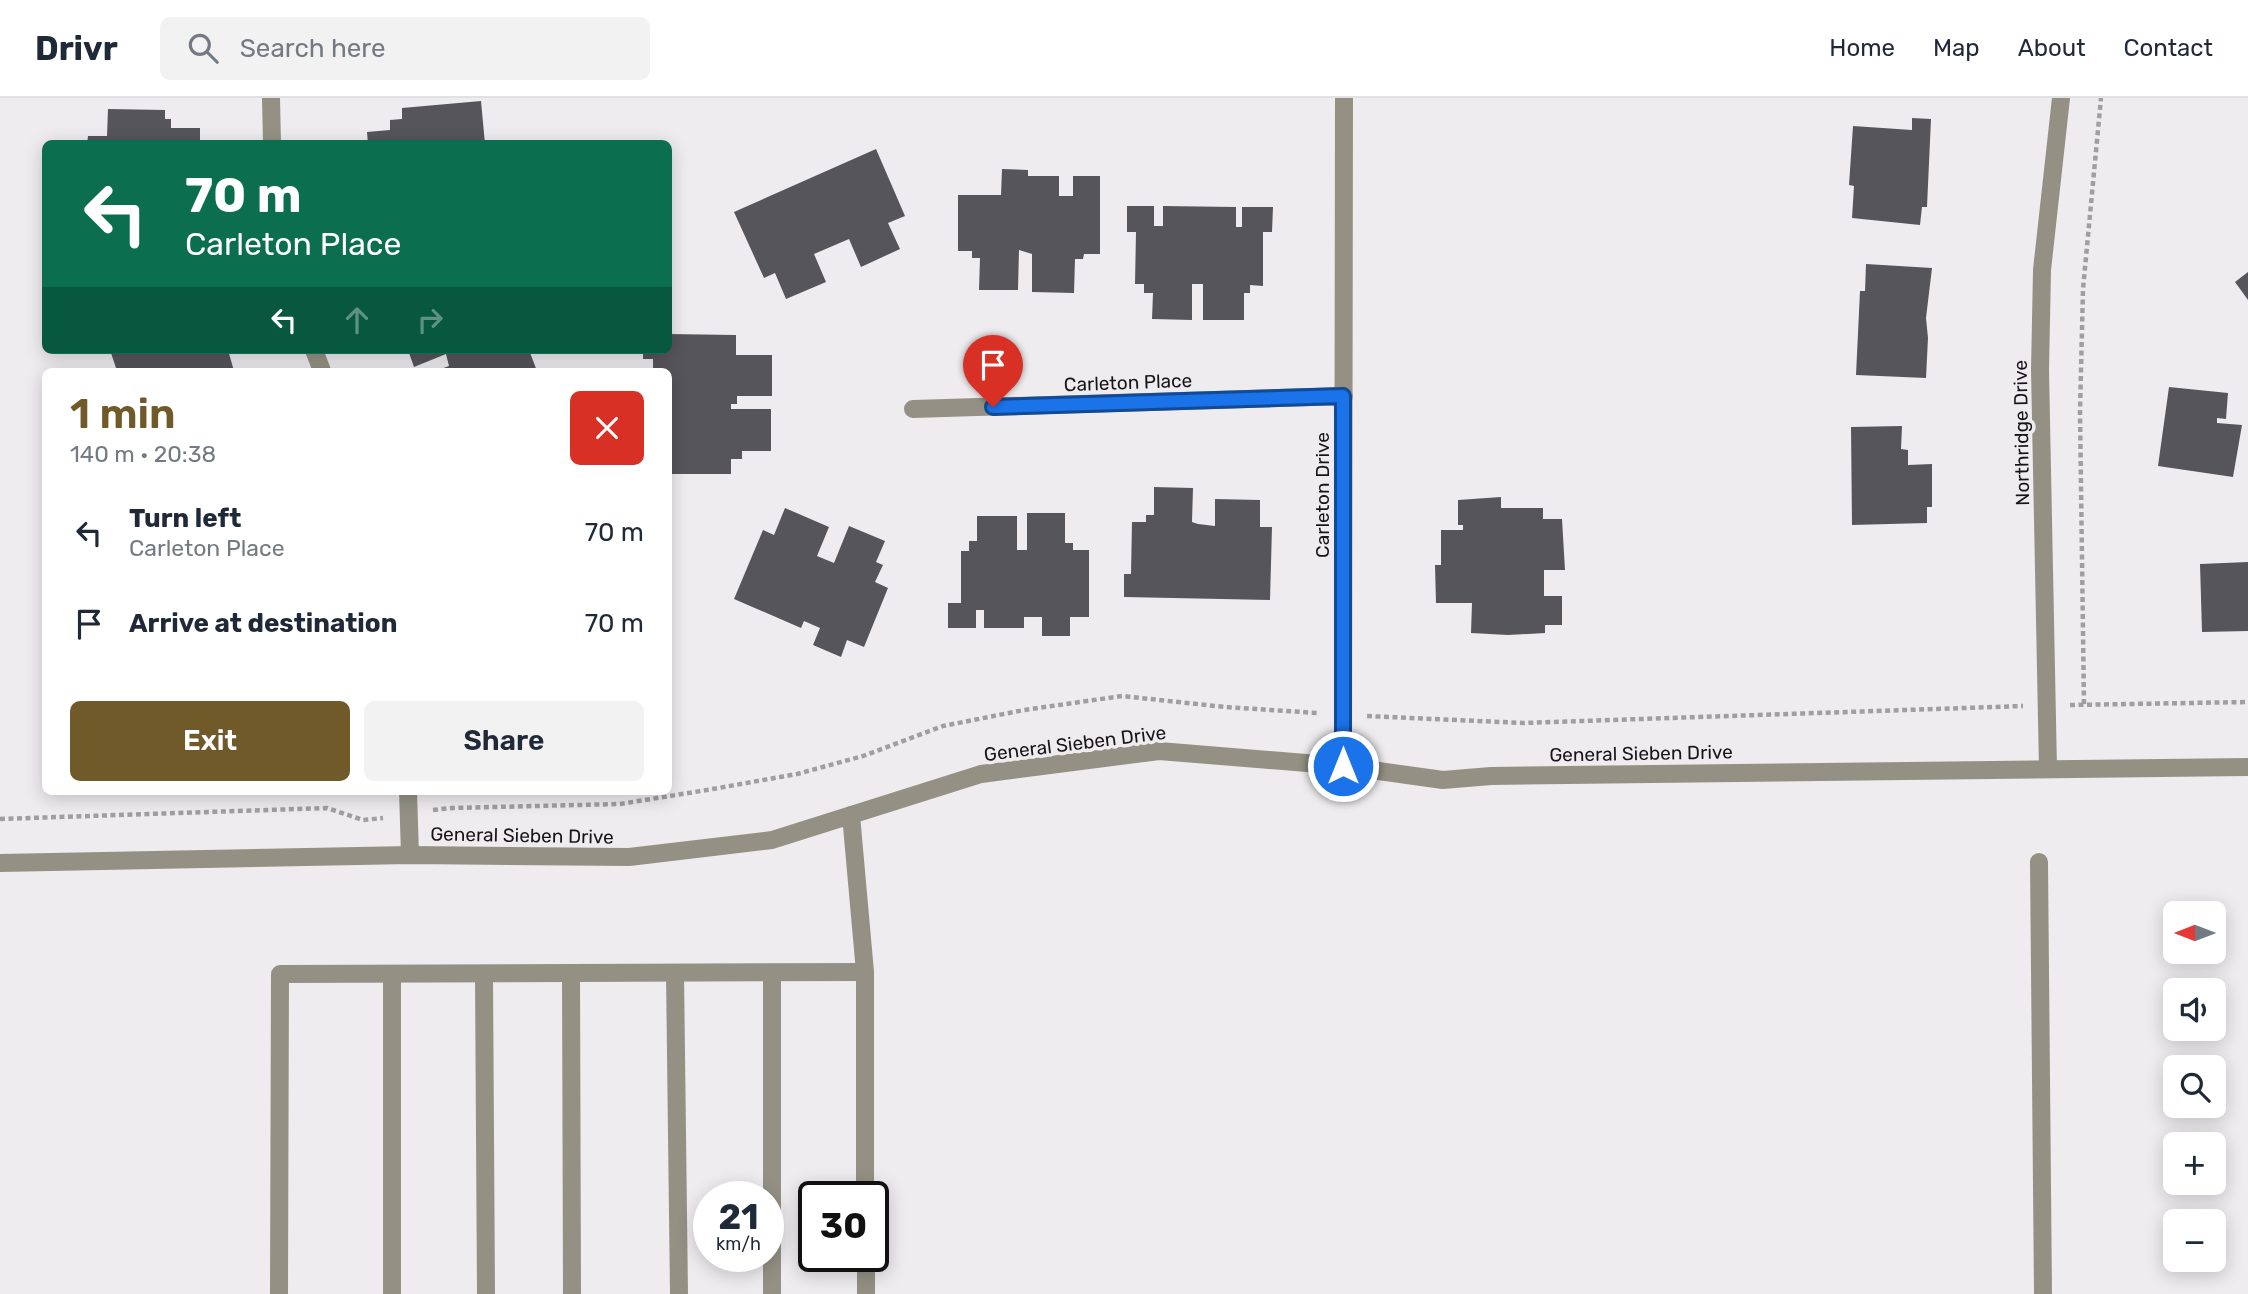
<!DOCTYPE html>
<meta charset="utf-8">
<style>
body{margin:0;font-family:Rubik,sans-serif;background:#f2f2f3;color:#1f2937;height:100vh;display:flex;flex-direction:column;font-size:26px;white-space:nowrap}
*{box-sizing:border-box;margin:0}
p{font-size:23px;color:#747a83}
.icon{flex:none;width:38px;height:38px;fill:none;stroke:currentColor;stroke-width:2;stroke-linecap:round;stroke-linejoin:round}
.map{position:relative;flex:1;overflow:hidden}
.sheet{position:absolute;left:42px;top:270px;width:630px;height:427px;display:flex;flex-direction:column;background:#fff;border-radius:10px;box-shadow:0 4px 18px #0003}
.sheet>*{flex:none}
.guide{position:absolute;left:42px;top:42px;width:630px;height:214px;border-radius:10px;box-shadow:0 4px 18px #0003;background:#0b6e4f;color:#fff;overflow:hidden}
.needle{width:46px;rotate:270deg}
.controls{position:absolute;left:2163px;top:803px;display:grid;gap:14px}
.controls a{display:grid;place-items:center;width:63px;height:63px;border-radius:10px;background:#fff;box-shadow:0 4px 18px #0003;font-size:35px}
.speed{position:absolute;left:693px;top:1083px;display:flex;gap:14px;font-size:35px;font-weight:700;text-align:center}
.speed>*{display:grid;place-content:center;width:91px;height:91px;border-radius:50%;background:#fff;box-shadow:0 4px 18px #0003;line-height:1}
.speed small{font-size:18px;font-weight:400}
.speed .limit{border:4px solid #111;border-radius:10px;background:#fff;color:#111}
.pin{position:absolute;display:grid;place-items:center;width:60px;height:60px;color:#fff;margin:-72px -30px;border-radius:50% 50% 50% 0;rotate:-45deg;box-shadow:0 0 7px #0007}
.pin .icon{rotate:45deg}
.me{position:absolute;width:77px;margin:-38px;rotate:0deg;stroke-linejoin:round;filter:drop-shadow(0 0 5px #0008)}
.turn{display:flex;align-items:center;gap:24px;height:147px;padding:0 28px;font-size:32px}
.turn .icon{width:91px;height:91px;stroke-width:2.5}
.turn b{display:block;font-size:49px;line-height:60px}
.lanes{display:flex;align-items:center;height:66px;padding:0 28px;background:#0003;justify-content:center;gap:35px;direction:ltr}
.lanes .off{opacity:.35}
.round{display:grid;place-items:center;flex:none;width:74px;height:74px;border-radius:10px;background:#f2f2f3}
.headline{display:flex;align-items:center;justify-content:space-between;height:119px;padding:0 28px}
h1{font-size:42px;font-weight:600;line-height:52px;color:#715a2a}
.button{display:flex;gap:14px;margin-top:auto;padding:14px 28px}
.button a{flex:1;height:80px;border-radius:10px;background:#715a2a;color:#fff;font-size:28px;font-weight:600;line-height:80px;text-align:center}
.button a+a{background:#f2f2f3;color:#1f2937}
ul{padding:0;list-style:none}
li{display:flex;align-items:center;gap:21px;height:91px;padding:0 28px}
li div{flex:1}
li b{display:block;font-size:26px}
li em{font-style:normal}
header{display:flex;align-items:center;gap:42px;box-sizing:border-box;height:98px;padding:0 35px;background:#fff;border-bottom:2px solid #e0e1e3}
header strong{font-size:33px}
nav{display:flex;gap:38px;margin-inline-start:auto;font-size:24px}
.search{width:490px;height:63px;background:#f2f2f3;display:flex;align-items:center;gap:18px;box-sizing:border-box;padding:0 24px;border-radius:10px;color:#747a83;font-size:26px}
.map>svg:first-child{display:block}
.building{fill:#56565a}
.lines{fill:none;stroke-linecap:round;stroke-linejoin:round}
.path{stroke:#a19ea1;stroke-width:4.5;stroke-dasharray:5 3.5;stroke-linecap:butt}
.minor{stroke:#949184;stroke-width:18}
.route-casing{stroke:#114b97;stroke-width:18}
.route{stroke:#1a73e8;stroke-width:12}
.labels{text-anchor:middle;stroke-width:7;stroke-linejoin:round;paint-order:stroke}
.street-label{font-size:19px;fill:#171517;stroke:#efecef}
</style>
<header>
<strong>Drivr</strong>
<div class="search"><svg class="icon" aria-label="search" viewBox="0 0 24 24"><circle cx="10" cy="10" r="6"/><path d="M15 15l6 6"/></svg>Search here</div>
<nav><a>Home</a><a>Map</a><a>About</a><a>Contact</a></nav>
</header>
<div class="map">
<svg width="2248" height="1196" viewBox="0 0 2248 1196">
<rect width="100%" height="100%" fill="#efecef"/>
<g class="building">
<path d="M481 3 485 46H368L367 34 390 32V22L402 21V10Z"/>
<path d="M108 11 165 12V21H171V30H200V46H87L88 38H107Z"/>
<path d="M1912 20 1931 21 1927 109H1922L1920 127 1852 120 1854 88 1849 87 1853 28 1912 32Z"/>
<path d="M876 51 905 118 888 125 900 151 861 169 849 141 814 156 826 184 786 201 775 175 764 180 734 114Z"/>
<path d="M1002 71 1028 72V78H1059V98H1073V78H1100V156H1084L1083 161H1075L1074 195 1032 194V156L1019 152 1018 192H979L980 160H972V153H958V97H1001Z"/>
<path d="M1127 108H1154V128H1163V108L1236 109V129H1242V109H1273L1272 134H1263V188L1250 187V195H1244V222H1203V186H1192V222L1152 221 1153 195H1144V186H1135L1136 134H1127Z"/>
<path d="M1866 166 1932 170 1926 220 1928 240 1926 280 1856 277 1860 193H1865Z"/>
<path d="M2248 174V202L2235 184Z"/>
<path d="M668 236 736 237V257H772V298H737V306H731V311H771V353H742V361H731V376H668V273H653V261H643V252H668Z"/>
<path d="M110 252H228L234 273H117Z"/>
<path d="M408 252H529L537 273H435L449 268 446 256 414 269Z"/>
<path d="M2169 289 2228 295 2226 321 2217 320V325L2242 327 2233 379 2158 368Z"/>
<path d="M1902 328 1901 351 1908 352V367L1932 366V409H1927V425L1852 427 1851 329Z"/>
<path d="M1154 389 1193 390 1192 424 1198 426 1215 428V401L1260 402V429H1272L1270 502 1124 499V476H1131L1132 424H1146V417H1154Z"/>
<path d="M1501 399V410H1543V421H1562L1565 472H1544V498H1562V527H1545V535L1508 537 1471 535 1472 505H1436L1435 467H1441V432H1463V427H1458V402Z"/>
<path d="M785 410 829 429 817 458 834 465 849 428 885 443 876 464 883 467 875 484 888 490 864 549 847 542 841 559 813 547 820 530 804 523 801 530 734 501 763 432 774 437Z"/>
<path d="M1027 415H1065V445H1073V452H1089V519H1070V538H1042V519H1024V530H984V512H976V530H948V505H961V453H969V443H977V418H1017V452H1027Z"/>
<path d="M2248 464V533L2202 534 2200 466Z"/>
</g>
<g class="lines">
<g class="path">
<path d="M2084 606 2080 314 2083 191 2101 0"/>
<path d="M2070 607 2248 604"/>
<path d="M1367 618 1523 625 2023 608"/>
<path d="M433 712 452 710 620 706 707 692 797 676 863 658 943 628 1024 612 1122 598 1225 609 1317 615"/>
<path d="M0 721 327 710 363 722 383 720"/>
</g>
<g class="minor">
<path d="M271 0 272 46"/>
<path d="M314 252 322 273"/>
<path d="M913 311 1344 298"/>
<path d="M1343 668 1344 0"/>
<path d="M2048 671 2040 272 2042 172 2061 0"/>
<path d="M408 693 410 757"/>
<path d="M851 717 865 874V1099"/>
<path d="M2039 764 2043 1196"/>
<path d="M0 765 410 757 629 759 772 742 981 676 1159 653 1343 668 1443 682 1491 678 2248 669"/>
<path d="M571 875 572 1196"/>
<path d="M675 875 679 1196"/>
<path d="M772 875V1196"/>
<path d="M392 876V1196"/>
<path d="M484 876 486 1196"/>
<path d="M866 1158V1196"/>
<path d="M279 1196 280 876 865 874"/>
</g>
</g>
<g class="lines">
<defs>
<path id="route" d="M993 309 1343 298V668"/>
</defs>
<use href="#route" class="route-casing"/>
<use href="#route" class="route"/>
</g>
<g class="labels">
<g class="street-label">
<text transform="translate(1128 284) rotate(-2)" y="7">Carleton Place</text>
<text transform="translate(2021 335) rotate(-91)" y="7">Northridge Drive</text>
<text transform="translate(1322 397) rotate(-90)" y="7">Carleton Drive</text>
<text transform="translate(1075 645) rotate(-7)" y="7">General Sieben Drive</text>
<text transform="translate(1641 655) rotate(-1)" y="7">General Sieben Drive</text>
<text transform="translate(522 737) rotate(1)" y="7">General Sieben Drive</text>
</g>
</g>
</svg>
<div class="controls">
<a><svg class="needle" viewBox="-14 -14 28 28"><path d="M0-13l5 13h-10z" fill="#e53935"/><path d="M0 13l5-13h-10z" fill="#747a83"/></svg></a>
<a><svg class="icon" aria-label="sound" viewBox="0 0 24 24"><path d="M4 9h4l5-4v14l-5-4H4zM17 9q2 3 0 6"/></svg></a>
<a><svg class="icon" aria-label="search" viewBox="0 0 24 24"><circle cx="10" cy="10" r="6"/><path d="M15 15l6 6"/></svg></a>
<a>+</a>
<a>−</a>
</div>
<div class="speed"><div>21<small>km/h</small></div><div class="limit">30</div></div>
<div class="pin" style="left:993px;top:309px;background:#d93025"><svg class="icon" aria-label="arrive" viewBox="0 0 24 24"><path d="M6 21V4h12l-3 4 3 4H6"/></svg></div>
<svg class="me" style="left:1343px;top:668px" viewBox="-20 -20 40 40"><circle r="17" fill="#1a73e8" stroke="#fff" stroke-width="3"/><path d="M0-11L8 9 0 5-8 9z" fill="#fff"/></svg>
<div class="guide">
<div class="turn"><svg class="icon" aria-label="left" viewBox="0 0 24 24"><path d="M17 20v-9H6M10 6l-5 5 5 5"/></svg><div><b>70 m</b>Carleton Place</div></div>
<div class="lanes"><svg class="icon" aria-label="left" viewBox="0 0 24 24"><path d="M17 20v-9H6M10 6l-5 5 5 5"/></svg><svg class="icon off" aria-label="ahead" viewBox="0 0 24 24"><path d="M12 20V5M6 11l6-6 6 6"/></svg><svg class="icon off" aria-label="right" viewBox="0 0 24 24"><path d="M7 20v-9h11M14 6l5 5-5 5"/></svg></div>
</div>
<section class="sheet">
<div class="headline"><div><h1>1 min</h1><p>140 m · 20:38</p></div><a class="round" style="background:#d93025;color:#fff"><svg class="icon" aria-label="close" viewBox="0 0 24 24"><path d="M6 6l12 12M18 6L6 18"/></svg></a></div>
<ul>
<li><svg class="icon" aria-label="left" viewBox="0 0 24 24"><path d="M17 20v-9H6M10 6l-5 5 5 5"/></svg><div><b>Turn left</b><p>Carleton Place</p></div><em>70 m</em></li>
<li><svg class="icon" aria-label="arrive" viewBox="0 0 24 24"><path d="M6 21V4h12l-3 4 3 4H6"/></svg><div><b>Arrive at destination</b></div><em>70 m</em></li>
</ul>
<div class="button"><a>Exit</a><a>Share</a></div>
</section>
</div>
